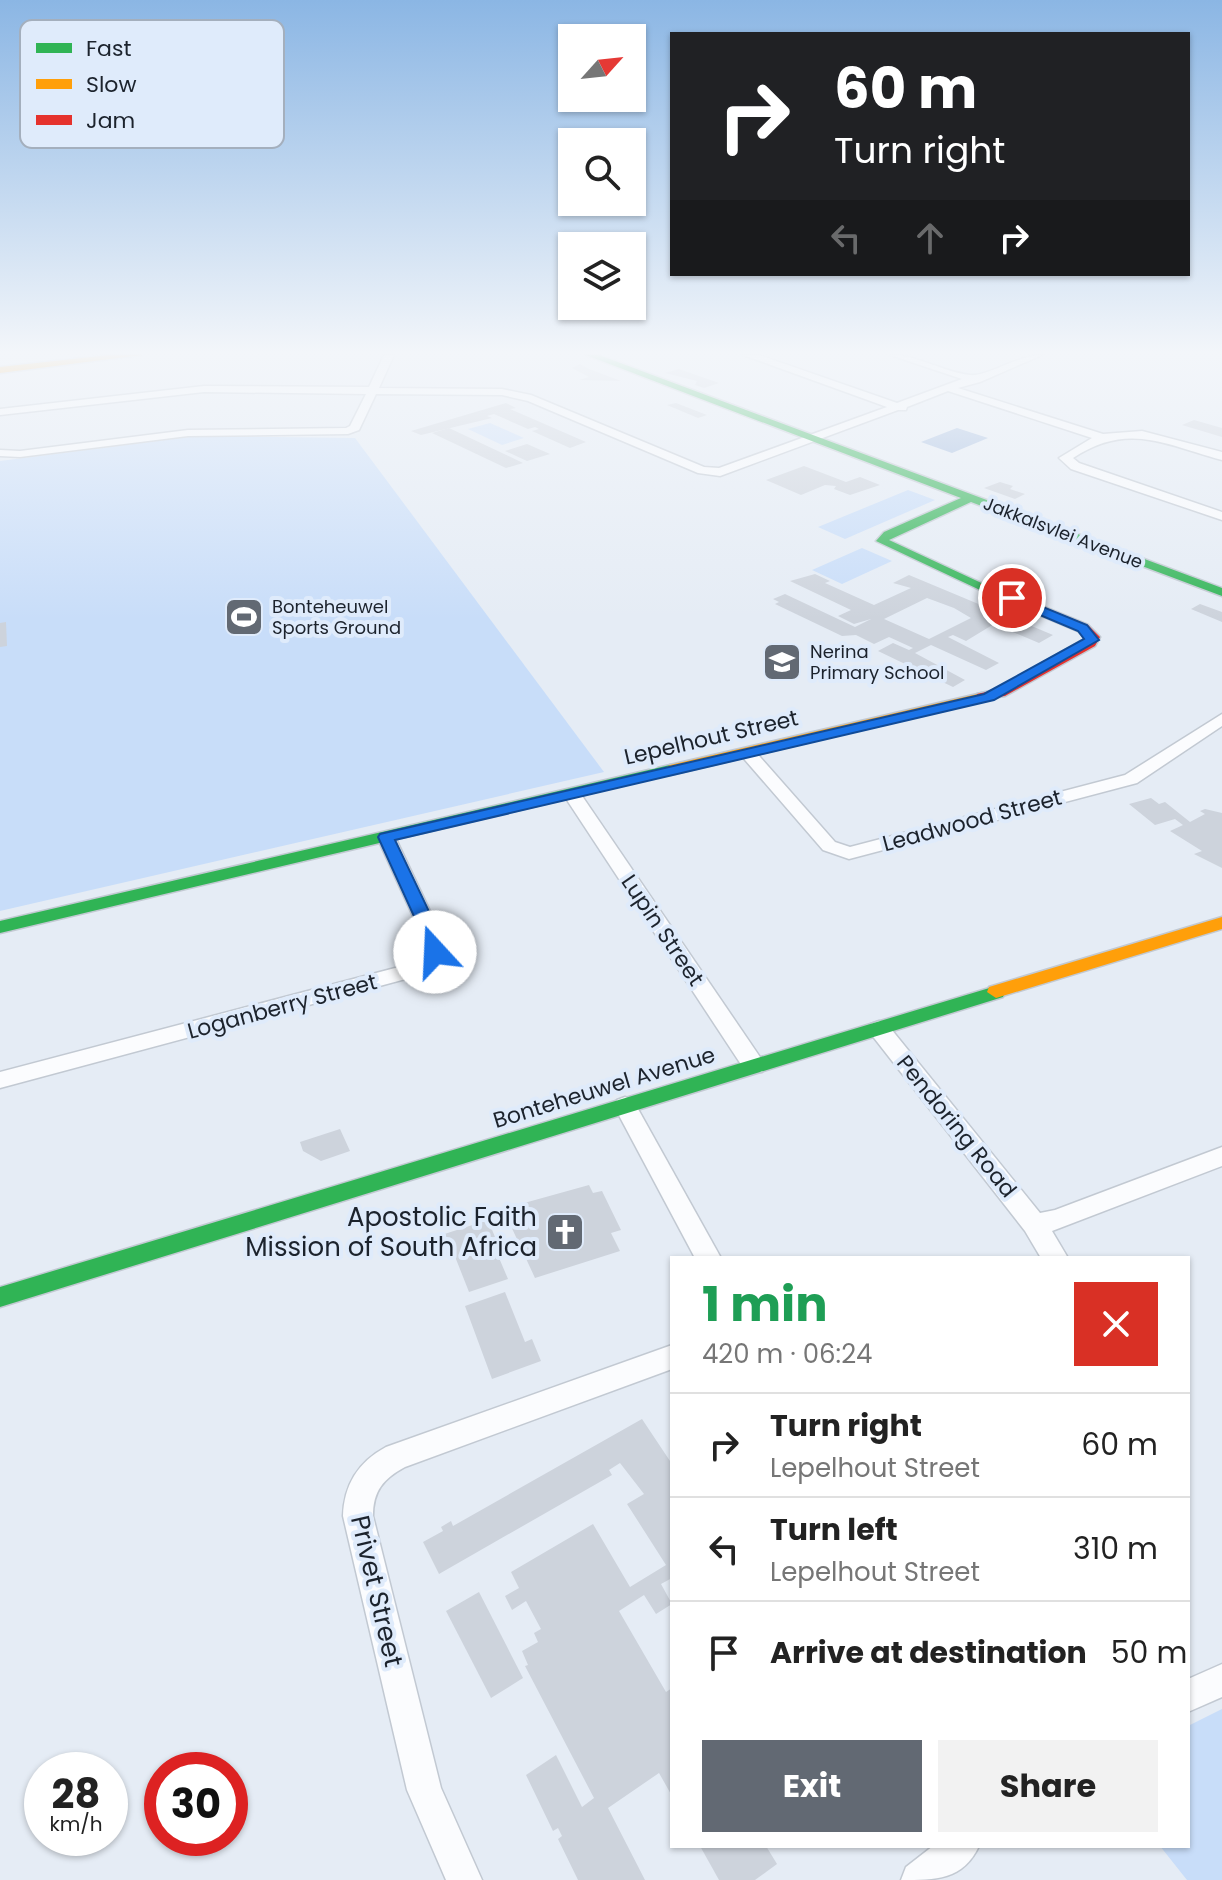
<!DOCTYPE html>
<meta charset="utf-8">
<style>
body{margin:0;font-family:Poppins,sans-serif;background:#f2f2f2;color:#222;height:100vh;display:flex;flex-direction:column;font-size:30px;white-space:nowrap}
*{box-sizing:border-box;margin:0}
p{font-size:26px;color:#767676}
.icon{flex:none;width:44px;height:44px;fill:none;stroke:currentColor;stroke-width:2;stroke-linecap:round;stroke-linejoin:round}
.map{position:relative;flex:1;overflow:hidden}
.panel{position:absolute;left:670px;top:1256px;width:520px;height:592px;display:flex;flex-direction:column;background:#fff;border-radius:0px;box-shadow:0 2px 6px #0004}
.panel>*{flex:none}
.banner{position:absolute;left:670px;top:32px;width:520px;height:244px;border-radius:0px;box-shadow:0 2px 6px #0004;background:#202124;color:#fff;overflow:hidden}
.needle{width:52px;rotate:63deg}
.buttons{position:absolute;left:558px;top:24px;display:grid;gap:16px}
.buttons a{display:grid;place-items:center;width:88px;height:88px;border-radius:0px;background:#fff;box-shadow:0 2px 6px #0004;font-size:40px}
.speed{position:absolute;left:24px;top:1752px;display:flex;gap:16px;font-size:40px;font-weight:700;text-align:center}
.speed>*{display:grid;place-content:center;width:104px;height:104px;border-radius:50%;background:#fff;box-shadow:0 2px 6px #0004;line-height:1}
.speed small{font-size:20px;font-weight:400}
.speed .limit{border:12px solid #d22;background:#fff;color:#111}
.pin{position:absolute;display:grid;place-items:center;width:68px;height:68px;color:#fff;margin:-34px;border:4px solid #fff;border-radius:50%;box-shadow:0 2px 8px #0007}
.me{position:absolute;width:88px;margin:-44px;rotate:340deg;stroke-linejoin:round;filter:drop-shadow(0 0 6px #0008)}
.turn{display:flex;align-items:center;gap:28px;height:168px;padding:0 32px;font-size:36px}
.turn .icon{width:104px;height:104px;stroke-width:2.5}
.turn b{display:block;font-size:56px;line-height:68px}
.lanes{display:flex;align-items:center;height:76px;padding:0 32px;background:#0003;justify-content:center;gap:40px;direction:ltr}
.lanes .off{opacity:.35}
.round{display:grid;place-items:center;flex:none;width:84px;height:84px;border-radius:0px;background:#f2f2f2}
.summary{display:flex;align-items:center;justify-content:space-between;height:136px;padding:0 32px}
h1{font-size:48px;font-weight:700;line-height:60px;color:#1e9e55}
.button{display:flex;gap:16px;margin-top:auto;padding:16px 32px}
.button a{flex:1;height:92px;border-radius:0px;background:#626973;color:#fff;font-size:32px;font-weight:700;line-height:92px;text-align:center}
.button a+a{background:#f2f2f2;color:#222}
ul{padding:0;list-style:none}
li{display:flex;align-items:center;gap:24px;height:104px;padding:0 32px;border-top:2px solid #e0e0e0}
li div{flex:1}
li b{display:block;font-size:30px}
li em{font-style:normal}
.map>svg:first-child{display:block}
.green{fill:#c8ddf9}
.water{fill:#a1bade}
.building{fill:#cdd3dc;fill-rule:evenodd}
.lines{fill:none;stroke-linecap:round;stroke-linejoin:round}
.street-casing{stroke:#c2c9d2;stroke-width:3}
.fast-casing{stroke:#c2c9d2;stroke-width:3}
.slow-casing{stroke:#c2c9d2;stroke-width:3}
.jam-casing{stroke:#c2c9d2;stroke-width:3}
.street{fill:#fbfcfe;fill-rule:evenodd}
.fast{fill:#30b455;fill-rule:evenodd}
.slow{fill:#ff9f0a;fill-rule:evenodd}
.jam{fill:#e5322d;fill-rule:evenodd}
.route{fill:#1a73e8;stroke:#114b97;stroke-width:2}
.labels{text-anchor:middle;stroke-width:8;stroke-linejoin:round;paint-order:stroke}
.far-street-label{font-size:18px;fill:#1c232d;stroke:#dfebfb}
.far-poi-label{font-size:18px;fill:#1c232d;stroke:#dfebfb;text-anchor:start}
.street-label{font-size:22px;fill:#1c232d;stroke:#dfebfb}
.near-poi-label{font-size:26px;fill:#1c232d;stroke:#dfebfb;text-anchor:end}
.near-street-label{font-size:26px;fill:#1c232d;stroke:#dfebfb}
.key{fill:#dfebfb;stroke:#a4afbd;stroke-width:2}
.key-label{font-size:22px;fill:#1c232d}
</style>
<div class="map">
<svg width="1222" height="1880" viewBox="0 0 1222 1880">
<rect width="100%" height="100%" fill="#e5ecf5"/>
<g class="green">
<path d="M490 423 524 438 502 445 468 429Z"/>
<path d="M197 436 355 438 604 772 0 911V461Z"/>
<path d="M908 490 935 500 845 539 818 527Z"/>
<path d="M862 548 892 561 842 584 812 570Z"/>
<path d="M1222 1709V1880H1187L1160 1846H1188V1726Z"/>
</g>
<path class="water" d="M957 428 988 438 952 453 921 442Z"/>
<g class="building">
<path d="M580 364 589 369 621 381 579 380 589 377 572 368Z"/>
<path d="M679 369 719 383 704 388 695 385 697 381 665 373Z"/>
<path d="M506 403 516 408 510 409 586 442 570 448 532 431 539 429 535 427 528 429 494 414 487 416 492 418 421 435 411 431Z"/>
<path d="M676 403 707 415 698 418 667 405Z"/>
<path d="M1194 420 1222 428V437L1182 425Z"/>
<path d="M449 428 521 462 523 463 506 468 432 433Z"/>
<path d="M527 444 550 454 527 461 505 451Z"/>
<path d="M804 466 846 482 860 477 880 485 850 495 834 489 836 486 825 485 801 495 766 480Z"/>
<path d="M1000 482 1013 486 1010 489 1025 494 1015 499 984 488Z"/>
<path d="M815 574 830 581 825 583 874 605 911 588 893 583 909 575 1053 635 1039 643 994 624 966 641 953 635 948 637 999 663 986 670 931 645 915 653 965 680 953 687 878 651 893 643 909 650 913 648 889 637 874 644 856 635 842 636 775 604 779 602 773 599 785 594 855 627 871 619 854 624 838 616 851 610 790 581ZM927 598 954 608 971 618 929 639 884 619Z"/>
<path d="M1200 604 1222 612V622L1191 609Z"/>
<path d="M6 622 7 646 0 647V623Z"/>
<path d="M1151 798 1159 804 1165 802 1190 822 1205 814 1200 811 1205 809 1222 813V868L1194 854 1202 851 1170 831 1183 825 1175 819 1155 825 1129 804Z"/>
<path d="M340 1129 350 1151 321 1161 303 1151 300 1142Z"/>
<path d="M589 1185 593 1193 602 1191 621 1230 611 1233 620 1251 535 1278 503 1209Z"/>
<path d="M488 1220 495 1237 491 1239 508 1279 469 1292 454 1254 440 1258 432 1238Z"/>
<path d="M505 1292 525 1342 532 1339 541 1361 492 1379 465 1306Z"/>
<path d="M642 1419 672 1464V1578L661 1584 672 1604 656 1614 644 1595 619 1611 666 1692 672 1688V1796L659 1773 608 1808 645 1880H578L558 1839 562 1836 558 1828 553 1831 526 1775 556 1755 582 1807 594 1798 525 1666 528 1665 522 1651 538 1642 534 1633 541 1629 526 1601 512 1610 505 1596 519 1588 511 1572 593 1524 630 1587 666 1565 627 1504 644 1494 620 1463 609 1470 612 1475 439 1574 423 1542 443 1531 441 1527 451 1521 453 1526Z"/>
<path d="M479 1592 523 1678 491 1698 446 1611Z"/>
<path d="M700 1846H766L777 1864 755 1880H719Z"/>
</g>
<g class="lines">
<defs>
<g id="street">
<path d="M384 355H394L379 388 502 389 531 395 704 467 719 468 887 407 743 355H759L897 403 962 379 890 355C919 355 942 372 970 375 987 377 1018 355 1042 355L980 382 958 388 1103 434 1142 431 1222 452V460C1163 444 1128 422 1073 458L1079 463 1222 512V520L1071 469 1059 458 1092 438 948 391 907 407 906 410H898L720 476 698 473 528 401 502 395 376 394 359 430 348 434 188 436 20 457 0 456V450L20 451 188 430 346 428 350 426 366 394 204 392 0 415V409L204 386 369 387Z"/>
<path d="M1222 714V726L1137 783 849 859 823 850 739 753 747 748 753 749 835 842 850 847 1125 775Z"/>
<path d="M572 789 578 790 762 1060 765 1066 762 1072H746L563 794Z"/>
<path d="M386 832 395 837 446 945 439 963 428 973 0 1088V1072L414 963 423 955 426 945 377 837Z"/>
<path d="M879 1021 887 1024 1040 1213 1055 1210 1222 1147V1166L1052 1231 1068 1258H1041L1025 1231 871 1034 868 1029 871 1024Z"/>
<path d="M625 1097 633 1100 721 1258H695L614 1106 617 1100Z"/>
<path d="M672 1345V1369L405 1467C383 1479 373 1491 373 1516L441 1788 482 1880H446L407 1790 343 1516C344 1485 358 1462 386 1447Z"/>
<path d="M1222 1664V1697L1188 1712V1679Z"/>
<path d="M933 1846H979C963 1880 936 1880 901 1880L906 1867Z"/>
</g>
<g id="fast">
<path d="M586 355H599L1222 588V596L971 502 889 540 990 587 980 590 876 541 884 532 961 498Z"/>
<path d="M670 765 675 767 678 770 675 773 0 933V921Z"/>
<path d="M996 986 1005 992 1003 997 0 1307V1287Z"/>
</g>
<g id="slow">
<path d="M109 355H141L0 373V367Z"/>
<path d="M982 693 989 697 987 700 670 775 662 770 670 765Z"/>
<path d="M1222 917V929L996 998 987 992 989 987Z"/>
</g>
<path id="jam" d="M980 584H988L1088 625 1100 637 1095 646 1005 696 977 700V694L995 690 1086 638 1078 631 980 590Z"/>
</defs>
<use href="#street" class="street-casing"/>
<use href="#fast" class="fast-casing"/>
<use href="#slow" class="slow-casing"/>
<use href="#jam" class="jam-casing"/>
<use href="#street" class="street"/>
<use href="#fast" class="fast"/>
<use href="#slow" class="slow"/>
<use href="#jam" class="jam"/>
</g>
<linearGradient id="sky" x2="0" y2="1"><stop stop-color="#8bb6e4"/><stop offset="0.57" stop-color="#f3f6fa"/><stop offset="1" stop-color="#f3f6fa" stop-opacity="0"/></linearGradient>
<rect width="1222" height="619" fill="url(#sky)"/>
<path class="route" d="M1007 596H1016L1087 625 1099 640 994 700 395 840 445 945 442 956 435 958 426 952 427 945 378 837 380 834 984 694 1084 639 1078 631 1007 601Z"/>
<defs>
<symbol id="stadium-square" viewBox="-11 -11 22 22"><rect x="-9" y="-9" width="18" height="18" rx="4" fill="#626973" stroke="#dfebfb"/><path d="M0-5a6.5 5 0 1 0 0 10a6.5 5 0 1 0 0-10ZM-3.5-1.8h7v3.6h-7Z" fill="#fff"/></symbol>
<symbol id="school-square" viewBox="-11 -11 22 22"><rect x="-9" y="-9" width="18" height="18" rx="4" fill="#626973" stroke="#dfebfb"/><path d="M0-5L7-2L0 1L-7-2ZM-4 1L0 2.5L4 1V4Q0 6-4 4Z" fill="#fff"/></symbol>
<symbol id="church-square" viewBox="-11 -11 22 22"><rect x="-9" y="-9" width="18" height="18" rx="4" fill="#626973" stroke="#dfebfb"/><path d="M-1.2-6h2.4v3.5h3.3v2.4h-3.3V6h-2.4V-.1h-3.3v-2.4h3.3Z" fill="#fff"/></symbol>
</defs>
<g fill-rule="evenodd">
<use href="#stadium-square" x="222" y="595" width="44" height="44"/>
<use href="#school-square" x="760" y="640" width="44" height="44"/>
<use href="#church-square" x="543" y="1210" width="44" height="44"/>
</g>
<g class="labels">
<g class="far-street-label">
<text transform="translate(1063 533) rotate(21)" y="6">Jakkalsvlei Avenue</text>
</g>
<g class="far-poi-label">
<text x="272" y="613">Bonteheuwel<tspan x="272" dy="21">Sports Ground</tspan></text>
<text x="810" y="658">Nerina<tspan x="810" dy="21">Primary School</tspan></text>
</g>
<g class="street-label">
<text transform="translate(711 737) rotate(-13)" y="8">Lepelhout Street</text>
<text transform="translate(972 820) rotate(-15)" y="8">Leadwood Street</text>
<text transform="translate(663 930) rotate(56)" y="8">Lupin Street</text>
<text transform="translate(282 1006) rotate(-15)" y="8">Loganberry Street</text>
<text transform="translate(604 1087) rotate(-17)" y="8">Bonteheuwel Avenue</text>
<text transform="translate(957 1126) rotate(51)" y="8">Pendoring Road</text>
</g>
<g class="near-poi-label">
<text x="537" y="1226">Apostolic Faith<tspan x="537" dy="30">Mission of South Africa</tspan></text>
</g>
<g class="near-street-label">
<text transform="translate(377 1591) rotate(77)" y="9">Privet Street</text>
</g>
</g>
<rect x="20" y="20" width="264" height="128" rx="12" class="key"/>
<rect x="36" y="43" width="36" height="10" fill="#30b455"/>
<rect x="36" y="79" width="36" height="10" fill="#ff9f0a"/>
<rect x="36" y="115" width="36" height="10" fill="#e5322d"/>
<g class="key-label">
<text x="86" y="56">Fast</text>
<text x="86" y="92">Slow</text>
<text x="86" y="128">Jam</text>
</g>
</svg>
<div class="buttons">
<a><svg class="needle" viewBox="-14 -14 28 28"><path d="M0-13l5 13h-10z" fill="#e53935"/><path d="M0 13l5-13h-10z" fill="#767676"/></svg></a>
<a><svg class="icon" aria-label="search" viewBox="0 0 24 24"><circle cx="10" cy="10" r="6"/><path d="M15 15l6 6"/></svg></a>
<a><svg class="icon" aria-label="layers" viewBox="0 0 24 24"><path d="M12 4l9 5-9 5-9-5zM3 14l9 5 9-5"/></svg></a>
</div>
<div class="speed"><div>28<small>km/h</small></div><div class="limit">30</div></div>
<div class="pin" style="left:1012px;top:598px;background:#d93025"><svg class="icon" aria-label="arrive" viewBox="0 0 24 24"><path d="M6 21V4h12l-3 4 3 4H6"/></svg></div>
<svg class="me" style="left:435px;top:952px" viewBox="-20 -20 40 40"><circle r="19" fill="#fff"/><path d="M0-13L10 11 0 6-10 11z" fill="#1a73e8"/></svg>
<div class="banner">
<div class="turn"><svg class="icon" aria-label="right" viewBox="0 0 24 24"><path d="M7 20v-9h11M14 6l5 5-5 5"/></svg><div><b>60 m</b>Turn right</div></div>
<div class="lanes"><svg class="icon off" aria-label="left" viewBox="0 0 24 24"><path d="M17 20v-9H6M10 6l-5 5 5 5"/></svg><svg class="icon off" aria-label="ahead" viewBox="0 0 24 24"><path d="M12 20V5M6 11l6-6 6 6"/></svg><svg class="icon" aria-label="right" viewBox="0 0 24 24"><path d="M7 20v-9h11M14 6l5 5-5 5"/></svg></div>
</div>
<section class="panel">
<div class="summary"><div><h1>1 min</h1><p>420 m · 06:24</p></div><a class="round" style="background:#d93025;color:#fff"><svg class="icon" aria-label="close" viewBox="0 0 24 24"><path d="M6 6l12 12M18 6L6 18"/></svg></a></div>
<ul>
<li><svg class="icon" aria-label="right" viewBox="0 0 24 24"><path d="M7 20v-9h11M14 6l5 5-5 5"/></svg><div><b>Turn right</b><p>Lepelhout Street</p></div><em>60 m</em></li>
<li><svg class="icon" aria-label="left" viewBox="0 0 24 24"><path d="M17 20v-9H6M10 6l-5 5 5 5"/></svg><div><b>Turn left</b><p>Lepelhout Street</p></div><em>310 m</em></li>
<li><svg class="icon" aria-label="arrive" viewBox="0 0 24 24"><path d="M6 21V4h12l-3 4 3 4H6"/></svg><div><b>Arrive at destination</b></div><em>50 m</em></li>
</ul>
<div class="button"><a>Exit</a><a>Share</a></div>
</section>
</div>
